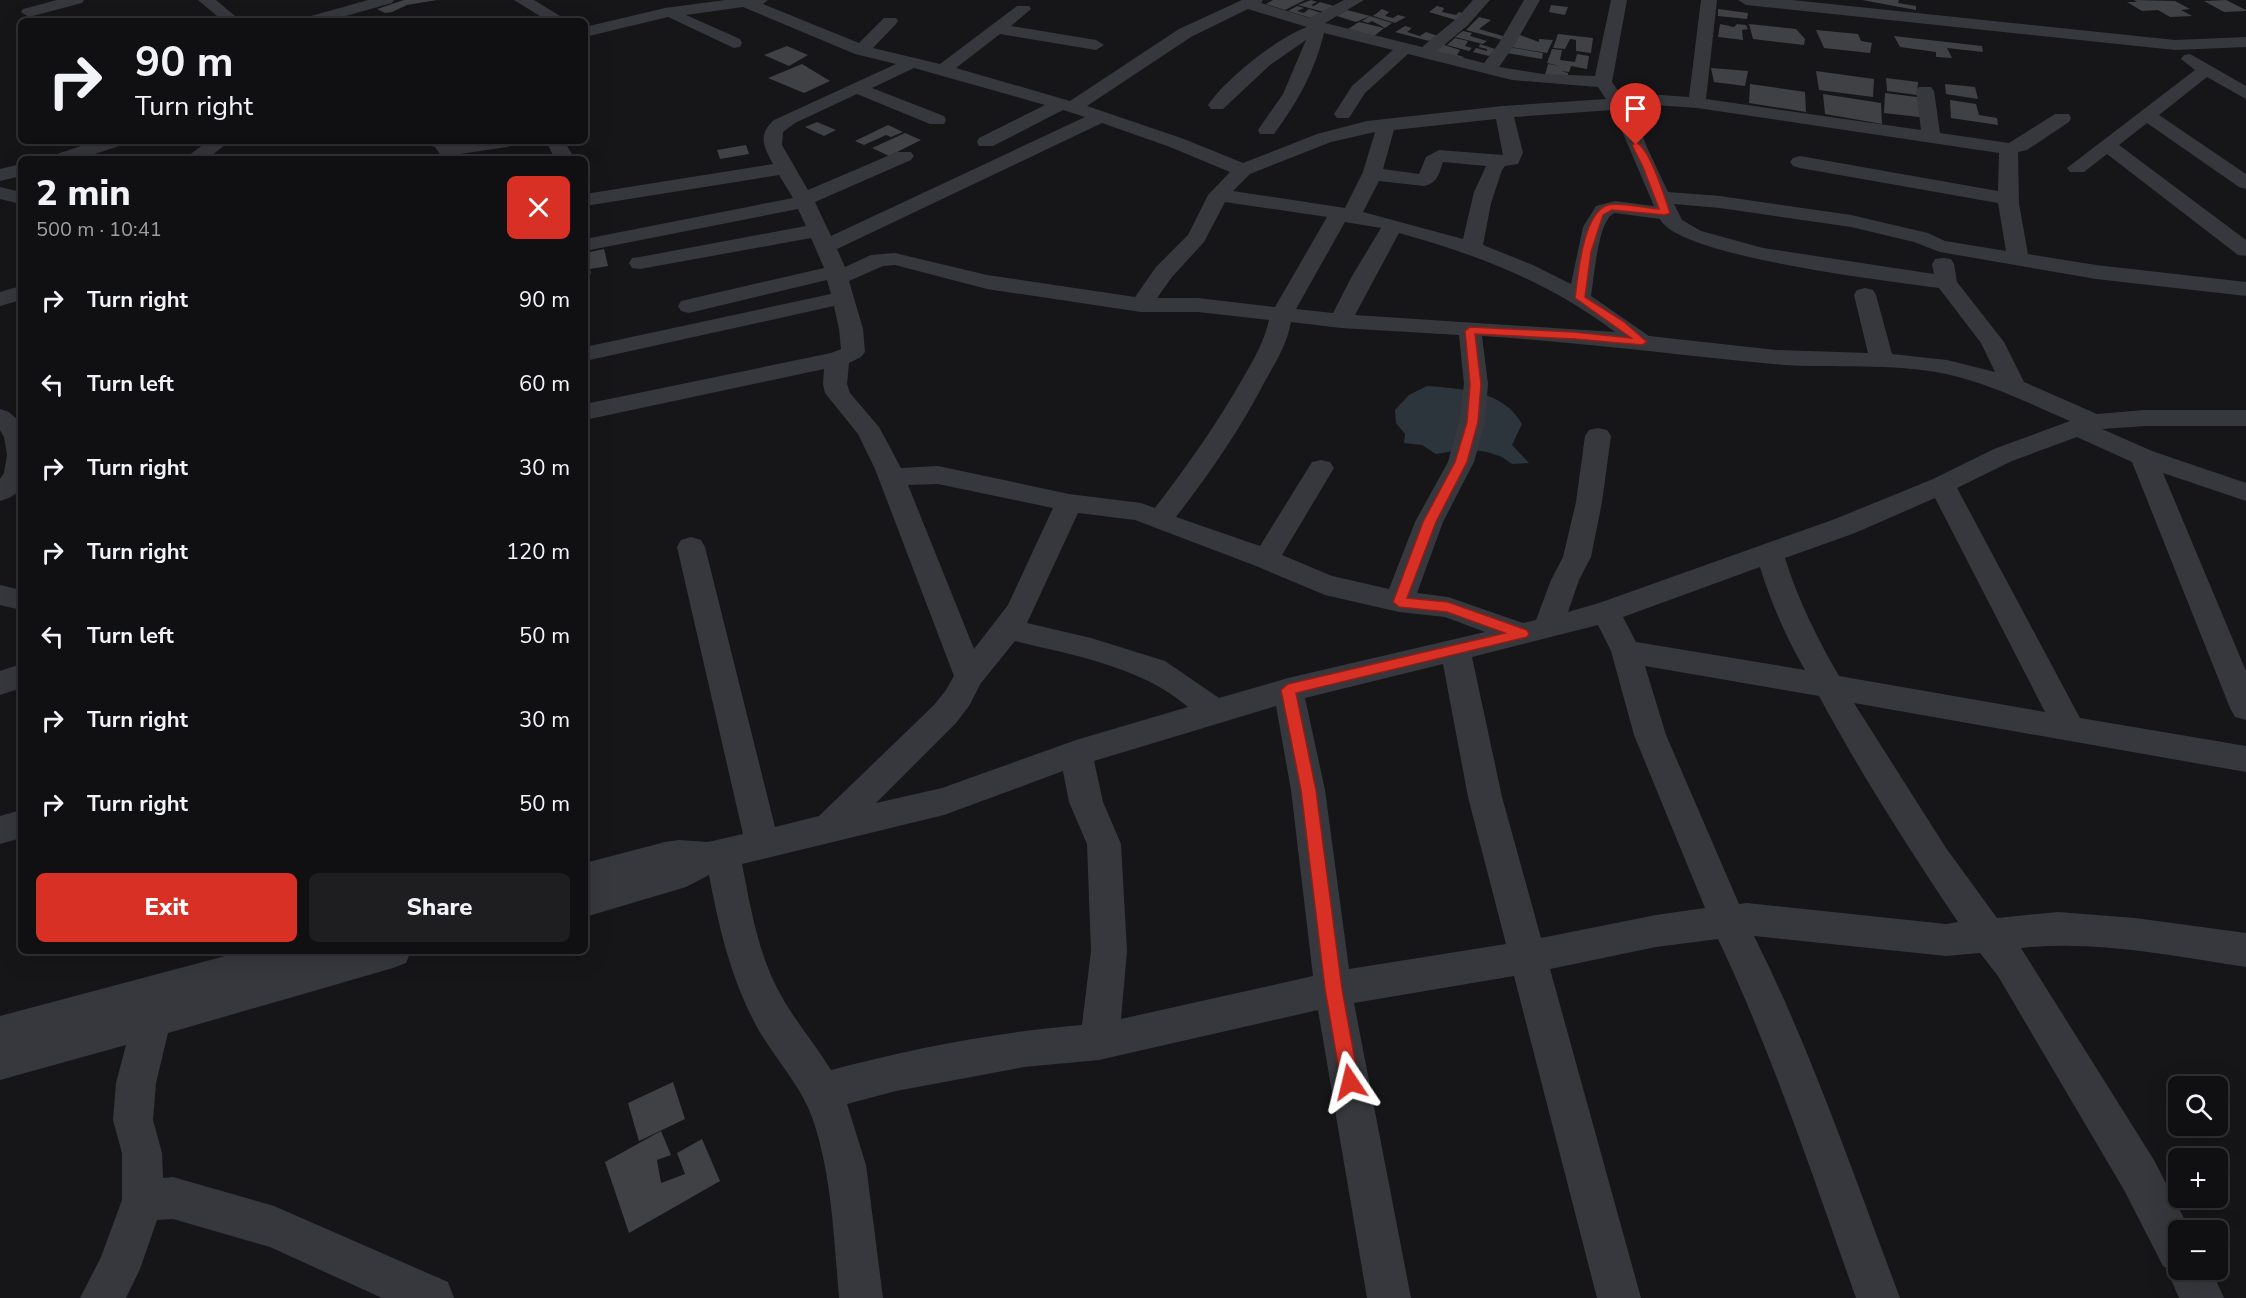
<!DOCTYPE html>
<meta charset="utf-8">
<style>
body{margin:0;font-family:"Nunito Sans",sans-serif;background:#1e1e20;color:#f1f3f6;height:100vh;display:flex;flex-direction:column;font-size:22px;white-space:nowrap}
*{box-sizing:border-box;margin:0}
p{font-size:20px;color:#9c9d9f}
.icon{flex:none;width:33px;height:33px;fill:none;stroke:currentColor;stroke-width:2;stroke-linecap:round;stroke-linejoin:round}
.map{position:relative;flex:1;overflow:hidden}
.sheet{position:absolute;left:18px;top:156px;width:570px;height:798px;display:flex;flex-direction:column;background:#101012;border-radius:9px;box-shadow:0 6px 24px #0002,0 0 0 2px #303032}
.sheet>*{flex:none}
.top-card{position:absolute;left:18px;top:18px;width:570px;height:126px;border-radius:9px;box-shadow:0 6px 24px #0002,0 0 0 2px #303032;background:#101012;color:#f1f3f6;overflow:hidden}
.fabs{position:absolute;left:2168px;top:1076px;display:grid;gap:12px}
.fabs a{display:grid;place-items:center;width:60px;height:60px;border-radius:9px;background:#101012;box-shadow:0 6px 24px #0002,0 0 0 2px #303032;font-size:30px}
.pin{position:absolute;display:grid;place-items:center;width:51px;height:51px;color:#fff;margin:-62px -26px;border-radius:50% 50% 50% 0;rotate:-45deg;box-shadow:0 0 6px #0007}
.pin .icon{rotate:45deg}
.me{position:absolute;width:66px;margin:-33px;rotate:350deg;stroke-linejoin:round;filter:drop-shadow(0 0 4px #0008)}
.turn{display:flex;align-items:center;gap:21px;height:126px;padding:0 18px;font-size:27px}
.turn .icon{width:78px;height:78px;stroke-width:2.5}
.turn b{display:block;font-size:42px;line-height:51px}
.round{display:grid;place-items:center;flex:none;width:63px;height:63px;border-radius:9px;background:#1e1e20}
.overview{display:flex;align-items:center;justify-content:space-between;height:102px;padding:0 18px}
h1{font-size:36px;font-weight:800;line-height:45px}
.button{display:flex;gap:12px;margin-top:auto;padding:12px 18px}
.button a{flex:1;height:69px;border-radius:9px;background:#d93025;color:#fff;font-size:24px;font-weight:800;line-height:69px;text-align:center}
.button a+a{background:#1e1e20;color:#f1f3f6}
ul{padding:0;list-style:none}
li{display:flex;align-items:center;gap:18px;height:84px;padding:0 18px}
li div{flex:1}
li b{display:block;font-size:22px}
li em{font-style:normal}
.map>svg:first-child{display:block}
.water{fill:#2c353c}
.building{fill:#404145}
.lines{fill:none;stroke-linecap:round;stroke-linejoin:round}
.minor{fill:#37383d;fill-rule:evenodd}
.route{fill:#d93025;stroke:#8d1f18;stroke-width:1.5}
</style>
<div class="map">
<svg width="2246" height="1298" viewBox="0 0 2246 1298">
<rect width="100%" height="100%" fill="#161618"/>
<path class="water" d="M1427 386C1462 389 1503 390 1522 424L1512 445 1529 463 1512 464 1502 457 1487 452 1466 449 1436 454 1422 445 1404 443 1405 434 1396 423 1395 410 1409 395Z"/>
<g class="building">
<path d="M404 0H437L407 5 392 12 385 13 377 9Z"/>
<path d="M1273 0H1305L1285 10 1266 4Z"/>
<path d="M1311 0 1317 2 1311 5 1314 6 1320 2 1334 6 1324 12 1298 5Z"/>
<path d="M1862 0H1899L1898 3 1916 6V10Z"/>
<path d="M2134 0 2175 1 2190 9 2181 10 2192 16 2170 17 2158 10 2142 11 2127 2H2137Z"/>
<path d="M2226 0 2246 10V11L2224 12 2204 1Z"/>
<path d="M1551 5 1568 7 1565 15 1549 12Z"/>
<path d="M1297 6 1304 8 1297 11 1304 13 1309 9 1321 13 1311 18 1288 11Z"/>
<path d="M1437 6 1444 8 1442 12 1456 15 1459 12 1466 14 1459 21 1429 12Z"/>
<path d="M1382 9 1389 12 1385 16 1393 18 1398 15 1406 17 1395 23 1373 16Z"/>
<path d="M1718 9 1748 13 1747 19 1718 16Z"/>
<path d="M1347 10 1370 16 1356 22 1337 16Z"/>
<path d="M1370 16 1373 17 1392 23 1385 28 1372 21 1368 23 1362 21Z"/>
<path d="M1479 17 1491 20 1479 29 1506 37 1503 40 1466 30Z"/>
<path d="M1359 22 1384 28 1373 37 1348 29Z"/>
<path d="M1720 24 1734 27 1737 24 1746 25 1748 29 1742 30 1743 40 1718 37Z"/>
<path d="M1749 24 1796 29 1805 39 1804 45 1753 39Z"/>
<path d="M1405 26 1412 28 1407 32 1420 36 1426 32 1438 36 1429 41 1395 32Z"/>
<path d="M1816 30 1858 34 1861 41 1872 43 1870 53 1824 48Z"/>
<path d="M1463 31 1472 33 1470 36 1487 41 1483 44 1455 37Z"/>
<path d="M1558 34 1593 38 1591 53 1576 51V40L1570 39 1565 49 1553 48Z"/>
<path d="M1520 35 1539 42V39L1553 40 1547 53 1511 47Z"/>
<path d="M1894 36 1982 46 1983 52 1947 48 1952 58 1936 57V52L1900 47Z"/>
<path d="M1455 38 1468 41 1465 46 1472 48 1469 51 1447 45Z"/>
<path d="M1441 44 1460 50 1457 55 1464 57 1460 60 1434 53Z"/>
<path d="M1480 44 1495 49 1489 56 1473 52 1476 48 1487 51V49L1479 47Z"/>
<path d="M787 46 808 55 789 66 764 55Z"/>
<path d="M1508 47 1543 53 1542 59 1507 53Z"/>
<path d="M1552 49 1562 50 1560 60 1575 62 1577 54 1589 56 1587 69 1571 66 1569 72 1561 71 1568 73V77L1545 75 1548 64 1560 66 1547 63Z"/>
<path d="M802 64 830 81 804 93 768 78Z"/>
<path d="M1711 68 1748 71 1745 86 1714 82Z"/>
<path d="M1816 71 1874 79 1873 97 1819 90Z"/>
<path d="M1886 78 1918 82 1917 95 1887 91Z"/>
<path d="M1750 84 1805 92 1806 112 1749 103Z"/>
<path d="M1945 84 1975 87 1978 99 1946 94Z"/>
<path d="M1885 93 1925 98 1927 118 1884 113Z"/>
<path d="M1823 94 1881 103 1882 124 1825 114Z"/>
<path d="M1950 100 1976 104 1979 115 1997 118 1998 125 1951 118Z"/>
<path d="M817 122 836 130 824 136 805 127Z"/>
<path d="M888 125 903 132 891 137 886 135 864 145 855 141Z"/>
<path d="M905 133 921 140 889 156 872 148Z"/>
<path d="M746 145 749 154 720 159 717 150Z"/>
<path d="M604 249 608 266 590 269 591 274 585 275V253Z"/>
<path d="M673 1082 685 1119 639 1141 628 1103Z"/>
<path d="M661 1131 671 1155 657 1160 661 1183 685 1174 677 1153 702 1139 720 1181 629 1233 605 1162Z"/>
</g>
<g class="lines">
<g class="minor">
<path d="M57 0H84L82 3 29 17 21 12 23 9Z"/>
<path d="M198 0H216L241 21H223Z"/>
<path d="M368 0H394L392 3 328 21H302L304 18Z"/>
<path d="M514 0H534L568 21H548Z"/>
<path d="M725 0H768L763 4 859 43 884 18H896L898 21 896 24 873 48 940 64 1017 6H1029L1031 9 1011 26 1096 40 1104 45 1096 50 1000 34 956 68 1070 101 1179 29 1242 0H1263L1261 3 1310 18 1344 0H1364L1325 23 1422 47 1456 19 1473 0H1490L1468 25 1437 51 1484 63 1499 43 1524 0H1540L1515 44 1499 67 1543 74 1595 76 1611 0H1627L1612 82 1619 92 1689 97 1701 0H1717L1706 99 1921 130 1916 91 1919 87H1931L1934 91 1940 133 2009 143 2055 114H2069L2071 118 2069 122 2027 150 2018 152 2019 204 2028 254 2096 265 2246 282V296L2096 279 1940 252 1914 242 1851 227 1720 208 1674 204 1682 220 1701 231 1763 248 1934 274 1932 264 1935 259 1943 258 1951 259 1954 264 1957 282 2004 342 2024 382 2097 414 2145 410H2246V426H2145L2102 429 2152 451 2246 483V501L2163 473 2246 671V720L2235 717 2230 708 2132 462 2077 437 2012 461 1957 488 2080 718 2246 746V772L1854 703 1946 848 1997 918 2058 912 2135 918 2246 933V967C2172 956 2096 940 2021 948L2154 1160 2190 1230H2178V1269H2211L2224 1298H2179L2166 1268 2163 1266 2124 1190 1998 976 1980 953 1946 956 1754 936C1812 1052 1854 1176 1900 1298H1856C1813 1177 1773 1055 1718 939L1656 947 1550 969 1641 1298H1597L1514 976 1354 1003 1411 1298H1367L1318 1010 1099 1060 1024 1067 896 1091 847 1104 866 1165 883 1298H839C834 1238 832 1175 812 1117 800 1084 774 1058 757 1027 731 979 719 928 709 875L686 887 585 917V863L665 842 679 840 708 842 743 834 677 547 681 540 691 537 701 540 705 547 775 827 819 816 934 705 946 690 954 676 875 469 858 434 825 393 823 384 824 369 585 420V404L831 353 841 349 839 329 834 306 585 361V347L831 294 827 280 689 313 681 311 678 306 681 301 824 268 811 238 640 269 632 268 629 263 632 258 640 257 806 226 798 209 585 251V239L793 198 779 175 585 206V194L773 164C764 147 757 135 774 120L896 64 855 54 743 7 686 15 740 39 742 43 740 47 734 48 668 17 585 37V27L665 8ZM1248 9 1307 27C1277 38 1226 79 1208 105L1211 109H1223L1270 65 1306 40 1283 94 1258 130 1260 134H1274C1297 103 1315 71 1324 33L1393 50 1352 86 1334 114 1337 118H1349L1365 93 1408 54 1512 80 1598 87 1606 99 1503 106 1367 121 1317 134 1243 163 1184 139 1087 106 1191 37ZM914 68 1045 105 979 138 977 142 979 146H993L1063 110 1085 117 831 236 815 202 911 160 914 156 911 152H897L808 190 782 145 783 132 795 123 857 94 930 124H944L946 120 944 116 872 88ZM1627 103 1697 108 1999 153 1998 191 1800 156 1793 158 1790 162 1793 166 1800 168 1998 203 2006 251 1945 241 1928 233 1851 215 1720 196 1668 192 1646 145 1635 115ZM1613 110 1654 206 1615 201 1596 206 1583 227 1571 284 1533 265 1483 245 1491 203 1502 170 1505 166 1518 164 1523 153 1514 117ZM1496 119 1503 155 1439 150 1426 157 1419 174 1383 169 1394 130ZM1102 123 1170 147 1230 172 1208 195 1188 235 1156 267 1135 297 987 275 895 253 871 255 845 267 837 249ZM1375 132 1363 172 1345 208 1233 191 1250 174 1331 142ZM1443 162 1486 166 1474 192 1463 239 1363 212 1379 181 1424 186C1438 183 1439 173 1443 162ZM1225 202 1327 217 1275 307 1198 298H1157L1172 277 1204 242ZM1615 213 1660 219C1678 257 1891 281 1939 288L1981 343 1995 372 1947 360 1892 354 1876 295 1873 290 1865 288 1857 290 1854 295 1868 353 1776 350 1649 336 1591 296C1594 279 1598 218 1615 213ZM1345 222 1381 228 1352 276 1333 313 1296 309ZM1399 233C1476 254 1551 283 1615 332L1355 315ZM895 265 987 289 1141 312H1198L1269 320C1264 342 1254 359 1243 378 1217 424 1187 466 1155 508L1141 503 1069 494 938 466 901 468 879 427 850 393 847 384 849 363 861 357 865 352 863 329 849 281 883 266ZM1291 322 1341 328 1459 335 1464 384 1459 422 1448 462 1415 522 1389 589 1332 576 1282 555 1334 468 1330 462 1321 460 1312 462 1260 546 1176 517C1209 474 1240 430 1265 381 1276 362 1287 344 1291 322ZM1482 336C1580 342 1676 355 1773 364 1830 369 1890 362 1946 374 1990 384 2029 403 2070 421L1994 449 1933 479 1835 519 1599 603 1568 612 1579 580 1591 557 1602 502 1611 436 1607 430 1598 428 1589 430 1585 436 1576 502 1563 557 1551 580 1536 620 1523 623 1448 597 1417 593 1443 522 1474 462 1485 422 1488 384ZM938 484 1053 508 1008 605 974 649 908 485ZM1935 498 2045 712 1839 676C1817 638 1798 600 1785 558L1855 533ZM1078 513 1135 520 1256 566 1325 595 1399 612 1445 617 1485 632 1288 678 1219 698 1165 661 1091 638 1027 623ZM1760 567C1771 603 1786 637 1805 670L1636 642 1623 617ZM1598 625 1611 651 1634 735 1705 908 1656 915 1541 938 1502 797 1472 657ZM1015 641C1075 656 1140 666 1188 707L1076 740 942 788 876 803 956 723 969 706 981 683ZM1443 664 1468 797 1506 944 1349 969 1325 790 1305 698ZM1645 666 1819 696C1861 774 1909 849 1958 922L1946 924 1747 903 1739 904 1666 735ZM1276 706 1291 790 1313 976 1121 1019 1127 951 1121 844 1103 802 1094 761ZM1063 771 1069 802 1087 844 1091 951 1082 1025C996 1032 914 1048 831 1070 813 1041 790 1015 775 984 757 947 750 904 742 864L944 815Z"/>
<path d="M1738 0H1792L2175 40 2246 37V47L2175 50 1746 5Z"/>
<path d="M2190 54 2246 86V99L2207 77 2159 115 2246 174V189L2239 187 2147 123 2119 145 2246 240V256L2238 255 2107 154 2084 172H2070L2067 168 2195 70 2181 59 2184 55Z"/>
<path d="M96 141H124L122 145 80 159H51L54 155Z"/>
<path d="M208 141H230L207 159H184Z"/>
<path d="M426 141H451L452 143 469 141H516L514 145 507 147 447 156 440 154 435 147 428 145Z"/>
<path d="M546 141H564L575 159H555Z"/>
<path d="M21 164V176L0 181V169Z"/>
<path d="M0 187 21 192V204L0 199Z"/>
<path d="M21 286V300L0 306V292Z"/>
<path d="M0 409 9 412 21 423V490L9 498 0 501V479L4 473 7 455 4 437 0 430Z"/>
<path d="M0 585 21 590V610L0 605Z"/>
<path d="M21 664V688L0 695V671Z"/>
<path d="M21 810V838L0 844V816Z"/>
<path d="M244 951H325L324 954 335 951H411L406 963 393 968 168 1033 156 1083 153 1120 162 1153 163 1178 173 1177 274 1206 448 1282 454 1298H382L270 1247 173 1219 157 1220 140 1269 126 1298H80L101 1257 122 1200V1153L113 1120 116 1083 126 1045 0 1080V1016Z"/>
</g>
</g>
<path class="route" d="M1636 142C1651 150 1664 196 1670 213L1665 215 1612 210 1603 215 1591 252 1585 297 1623 321 1647 342 1642 345 1574 339 1475 334 1481 384 1478 422 1467 462 1436 522 1407 598 1448 602 1527 630 1529 634 1527 637 1296 693 1316 790 1342 989 1359 1082 1357 1088 1350 1091 1344 1088 1341 1082 1325 989 1301 790 1281 690 1288 684 1505 633 1447 612 1399 607 1393 602 1423 522 1455 462 1467 422 1470 384 1465 331 1470 327 1574 332 1631 338 1575 298C1578 275 1583 212 1608 205 1619 202 1647 208 1659 209L1643 167 1632 145Z"/>
</svg>
<div class="fabs">
<a><svg class="icon" aria-label="search" viewBox="0 0 24 24"><circle cx="10" cy="10" r="6"/><path d="M15 15l6 6"/></svg></a>
<a>+</a>
<a>−</a>
</div>
<div class="pin" style="left:1636px;top:145px;background:#d93025"><svg class="icon" aria-label="arrive" viewBox="0 0 24 24"><path d="M6 21V4h12l-3 4 3 4H6"/></svg></div>
<svg class="me" style="left:1350px;top:1082px" viewBox="-20 -20 40 40"><path d="M0-17L14 15 0 8-14 15z" fill="#d93025" stroke="#fff" stroke-width="4"/></svg>
<div class="top-card">
<div class="turn"><svg class="icon" aria-label="right" viewBox="0 0 24 24"><path d="M7 20v-9h11M14 6l5 5-5 5"/></svg><div><b>90 m</b>Turn right</div></div>
</div>
<section class="sheet">
<div class="overview"><div><h1>2 min</h1><p>500 m · 10:41</p></div><a class="round" style="background:#d93025;color:#fff"><svg class="icon" aria-label="close" viewBox="0 0 24 24"><path d="M6 6l12 12M18 6L6 18"/></svg></a></div>
<ul>
<li><svg class="icon" aria-label="right" viewBox="0 0 24 24"><path d="M7 20v-9h11M14 6l5 5-5 5"/></svg><div><b>Turn right</b></div><em>90 m</em></li>
<li><svg class="icon" aria-label="left" viewBox="0 0 24 24"><path d="M17 20v-9H6M10 6l-5 5 5 5"/></svg><div><b>Turn left</b></div><em>60 m</em></li>
<li><svg class="icon" aria-label="right" viewBox="0 0 24 24"><path d="M7 20v-9h11M14 6l5 5-5 5"/></svg><div><b>Turn right</b></div><em>30 m</em></li>
<li><svg class="icon" aria-label="right" viewBox="0 0 24 24"><path d="M7 20v-9h11M14 6l5 5-5 5"/></svg><div><b>Turn right</b></div><em>120 m</em></li>
<li><svg class="icon" aria-label="left" viewBox="0 0 24 24"><path d="M17 20v-9H6M10 6l-5 5 5 5"/></svg><div><b>Turn left</b></div><em>50 m</em></li>
<li><svg class="icon" aria-label="right" viewBox="0 0 24 24"><path d="M7 20v-9h11M14 6l5 5-5 5"/></svg><div><b>Turn right</b></div><em>30 m</em></li>
<li><svg class="icon" aria-label="right" viewBox="0 0 24 24"><path d="M7 20v-9h11M14 6l5 5-5 5"/></svg><div><b>Turn right</b></div><em>50 m</em></li>
</ul>
<div class="button"><a>Exit</a><a>Share</a></div>
</section>
</div>
